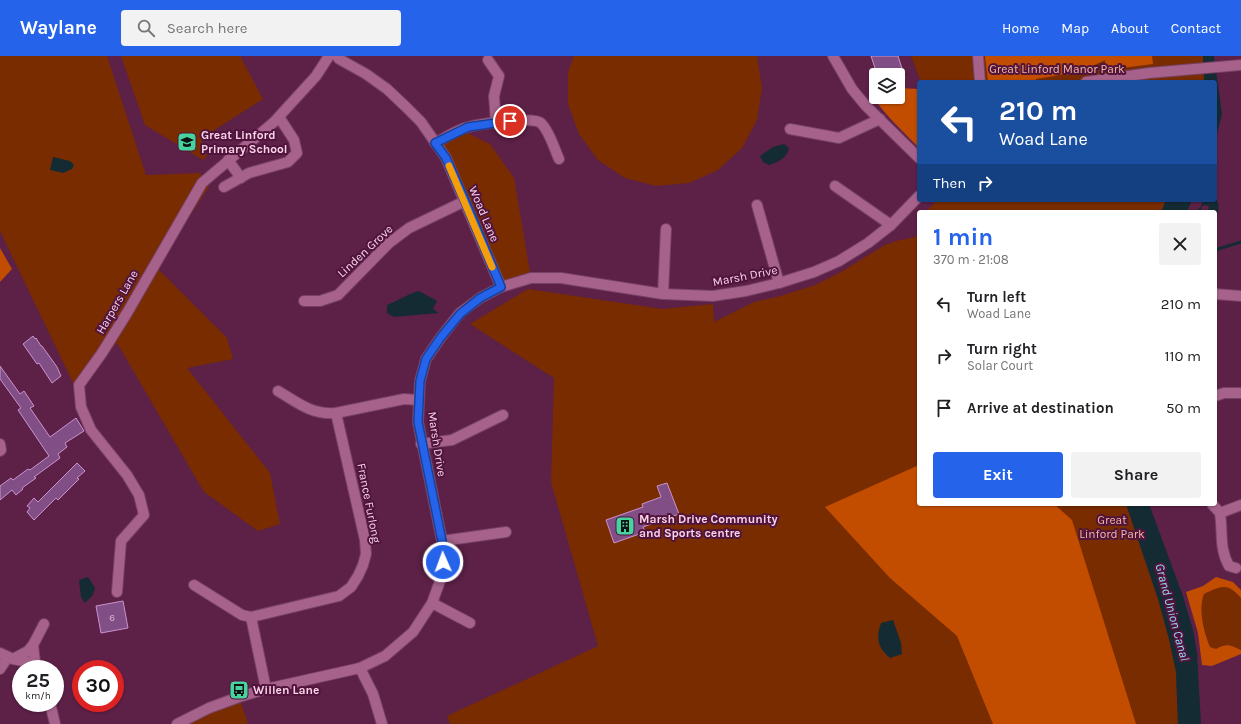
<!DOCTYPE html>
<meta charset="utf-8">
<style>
body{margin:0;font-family:Karla,sans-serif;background:#f2f2f2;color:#202124;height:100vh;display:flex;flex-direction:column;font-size:15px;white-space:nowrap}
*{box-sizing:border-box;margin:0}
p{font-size:13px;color:#757577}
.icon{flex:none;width:22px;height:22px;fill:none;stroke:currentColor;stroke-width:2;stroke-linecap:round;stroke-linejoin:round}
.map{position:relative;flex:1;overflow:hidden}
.details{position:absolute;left:917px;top:154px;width:300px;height:296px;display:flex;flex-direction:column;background:#fff;border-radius:4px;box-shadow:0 1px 3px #0004}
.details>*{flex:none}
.banner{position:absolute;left:917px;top:24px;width:300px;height:122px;border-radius:4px;box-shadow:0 1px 3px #0004;background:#1a4fa0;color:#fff;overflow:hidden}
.fabs{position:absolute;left:869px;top:12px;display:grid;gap:8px}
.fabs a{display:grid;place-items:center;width:36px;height:36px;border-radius:4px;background:#fff;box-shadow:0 1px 3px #0004;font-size:20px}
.speed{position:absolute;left:12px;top:604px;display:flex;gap:8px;font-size:20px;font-weight:700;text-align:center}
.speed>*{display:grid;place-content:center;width:52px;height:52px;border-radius:50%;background:#fff;box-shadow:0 1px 3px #0004;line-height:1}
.speed small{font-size:10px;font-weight:400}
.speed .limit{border:6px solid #d22;background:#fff;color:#111}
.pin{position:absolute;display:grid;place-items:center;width:34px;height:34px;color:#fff;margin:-17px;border:2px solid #fff;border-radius:50%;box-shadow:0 1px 4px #0007}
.me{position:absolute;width:44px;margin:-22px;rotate:358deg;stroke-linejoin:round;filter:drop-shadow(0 0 3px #0008)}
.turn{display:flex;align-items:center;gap:14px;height:84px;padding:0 16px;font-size:18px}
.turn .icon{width:52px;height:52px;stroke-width:2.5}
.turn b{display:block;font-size:28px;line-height:34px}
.then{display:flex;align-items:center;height:38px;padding:0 16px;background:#0003;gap:8px;font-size:15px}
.round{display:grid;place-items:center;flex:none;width:42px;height:42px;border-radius:4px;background:#f2f2f2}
.overview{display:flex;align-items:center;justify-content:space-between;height:68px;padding:0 16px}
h1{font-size:24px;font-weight:700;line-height:30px;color:#2563eb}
.button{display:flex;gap:8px;margin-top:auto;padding:8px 16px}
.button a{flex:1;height:46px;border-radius:4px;background:#2563eb;color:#fff;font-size:16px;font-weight:700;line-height:46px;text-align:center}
.button a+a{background:#f2f2f2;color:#202124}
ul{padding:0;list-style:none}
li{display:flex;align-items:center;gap:12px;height:52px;padding:0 16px}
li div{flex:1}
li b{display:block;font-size:15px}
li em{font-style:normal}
header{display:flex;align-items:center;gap:24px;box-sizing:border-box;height:56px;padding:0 20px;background:#2563eb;color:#fff}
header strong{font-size:19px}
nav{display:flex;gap:22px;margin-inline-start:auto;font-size:14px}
.search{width:280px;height:36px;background:#f2f2f2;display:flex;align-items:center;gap:10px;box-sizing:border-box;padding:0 14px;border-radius:4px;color:#757577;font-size:15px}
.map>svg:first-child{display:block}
.green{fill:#792c00}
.forest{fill:#c24d01}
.water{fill:#142b33}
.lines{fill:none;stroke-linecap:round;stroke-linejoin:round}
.stream{stroke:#142b33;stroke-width:3}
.building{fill:#814f86;stroke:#c993ce}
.street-casing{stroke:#774165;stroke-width:12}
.street{stroke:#a6628b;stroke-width:10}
.route-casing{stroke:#184099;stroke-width:10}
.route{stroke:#2563eb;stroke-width:7}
.slow{stroke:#f59e0b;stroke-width:7}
.labels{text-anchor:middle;stroke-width:4;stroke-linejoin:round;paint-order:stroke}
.number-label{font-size:10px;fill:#dbb2d0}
.park-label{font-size:12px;fill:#f4b89f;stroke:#51143d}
.poi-label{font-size:12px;font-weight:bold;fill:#f9d3e8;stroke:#51143d;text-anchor:start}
.street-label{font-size:12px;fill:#f9d3e8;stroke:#51143d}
.water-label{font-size:13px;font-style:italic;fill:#94daf4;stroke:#51143d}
</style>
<header>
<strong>Waylane</strong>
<div class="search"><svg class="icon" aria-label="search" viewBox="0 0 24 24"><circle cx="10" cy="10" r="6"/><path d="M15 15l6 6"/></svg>Search here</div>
<nav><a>Home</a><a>Map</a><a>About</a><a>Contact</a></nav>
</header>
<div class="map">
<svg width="1241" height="668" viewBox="0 0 1241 668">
<rect width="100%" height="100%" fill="#5d2047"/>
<g class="green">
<path d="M0 0H107L146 119 200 117 209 131 156 211 227 282 233 303 187 312 270 417 280 468 258 475 204 436 117 287 76 333 0 175Z"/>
<path d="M121 0H240L263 43 202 82V91L207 100 203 104 145 69Z"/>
<path d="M574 0H757L762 32 757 64 742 92 718 114 689 127 656 130 625 122 598 104 579 78 568 48V16Z"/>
<path d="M911 0H1203L1204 26H921Z"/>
<path d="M461 74 490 88 514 122 531 222 501 231 435 87Z"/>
<path d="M936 144H1166L1161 156H925L933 149Z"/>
<path d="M919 175V448H1126L1158 543 1169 583 1176 616 1178 668H450L447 660 598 590 551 426 554 322 470 268 528 233 662 253 713 248 714 266 754 246 781 240 815 229 841 216 885 189 896 185 915 181Z"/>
<path d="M1221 530 1231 532 1241 542V594C1230 589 1227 587 1216 593L1210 591C1204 576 1198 554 1204 538Z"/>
<path d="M239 641 248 668H177Z"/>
</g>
<g class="forest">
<path d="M985 0H1152L1153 8 1106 14 1105 4C1084 16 1059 19 1036 23L1035 26H988Z"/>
<path d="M876 29V41H898V32L919 33V92C909 81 869 45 871 32Z"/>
<path d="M0 192 12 213 0 226Z"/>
<path d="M919 409V448H1054L1072 464 1136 668H993L957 580 890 522 825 451Z"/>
<path d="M1216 521 1233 526 1241 534V542C1227 526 1221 530 1204 538 1198 554 1204 576 1210 591L1216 593C1227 587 1230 589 1241 594V598L1212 610 1202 609 1198 577 1186 536 1203 530Z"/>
</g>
<g class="water">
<path d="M1203 0H1214L1222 58 1215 86V26H1204Z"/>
<path d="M784 88 789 92C787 102 778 106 769 109L763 106 760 100 773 91Z"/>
<path d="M53 101 70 105 74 109 72 113 63 117 50 114Z"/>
<path d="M1215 142C1221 148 1219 156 1215 163V156H1208L1209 150 1204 149 1200 153 1203 144H1215Z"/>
<path d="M1166 144H1192L1187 156H1161Z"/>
<path d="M419 235 437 245 433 253 439 257 394 261 387 257V249C398 245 407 238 419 235Z"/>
<path d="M1126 448H1149L1183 540 1193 574 1197 597 1201 668H1178L1176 616 1169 583 1158 543Z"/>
<path d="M88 521 95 532 93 539 85 547 81 541 79 524Z"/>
<path d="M893 564 901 587 902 598 890 602C877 591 876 582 881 567Z"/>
</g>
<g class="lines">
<g class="stream">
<path d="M1198 156 1200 153"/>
<path d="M1215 194 1241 186"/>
</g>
</g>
<g class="building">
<path d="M871 0H898L905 22 892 13 882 16 875 12Z"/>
<path d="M33 280 35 283 36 282 41 290H42L57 311 61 320 52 327 39 307 37 308 23 288Z"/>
<path d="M0 310 20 338 24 335 34 350 30 352 50 381 76 362 84 375 65 387 67 391 58 398 60 402 34 421 36 422 22 432 23 433 16 439 12 434 0 444V430L11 422 13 424 28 413 30 414 49 400 18 354 21 352 0 323Z"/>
<path d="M77 407 85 415 77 422 79 423 58 444 56 442 34 464 27 456 30 452 27 450 34 442 38 446Z"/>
<path d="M667 427 679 458 643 471 645 476 614 487 606 464 643 451 642 448 661 441 657 430Z"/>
<path d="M123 545 128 572 101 577 96 550Z"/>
</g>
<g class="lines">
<defs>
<g id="street">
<path d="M337 0 339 3 366 18 387 33 405 50 421 66 446 102 501 231"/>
<path d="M833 0 852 33 866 50 919 102"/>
<path d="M978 0 980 26"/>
<path d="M488 4 499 20 494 40 496 67"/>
<path d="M1086 26 1149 17 1241 9"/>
<path d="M790 73 839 82 880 63"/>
<path d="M435 87C445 82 456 74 468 71 479 68 535 60 541 67 550 76 554 92 559 103"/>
<path d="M228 104 241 122"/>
<path d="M835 130 891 169"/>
<path d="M224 131 249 117 288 106 297 97 294 84 279 61"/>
<path d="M757 149 779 227"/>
<path d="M663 238 666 173"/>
<path d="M1215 238 1241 240"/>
<path d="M304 245H320L338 239 389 187 409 172 465 145"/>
<path d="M278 335C298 347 312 359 336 357"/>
<path d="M1215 340 1224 337H1241"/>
<path d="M0 388 1 394 0 395"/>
<path d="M421 388 452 384 503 359"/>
<path d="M1212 448 1220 457 1241 449"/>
<path d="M1220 457C1223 477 1219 492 1229 510L1236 512"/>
<path d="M442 485 506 476"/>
<path d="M194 529 242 559 251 561"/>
<path d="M117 536 121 485 144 459 139 439 127 419 91 374 81 351 79 329 102 297 127 257 202 127 274 66 316 20 329 0"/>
<path d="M432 547 470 567"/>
<path d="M33 589 44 568"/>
<path d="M0 597 13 603 28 595 33 589 35 606 39 613"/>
<path d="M13 603 27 606 34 613"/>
<path d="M360 612 373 638 382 668"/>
<path d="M0 613 8 601"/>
<path d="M266 633 251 561 339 540 351 531 358 520 363 509 366 498 365 484 336 357 404 343 418 344"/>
<path d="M50 647 55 668"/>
<path d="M177 668 209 652 239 641 266 633 360 612 385 600 413 576 432 547 440 525 443 506 442 485 418 366 420 325 426 303 441 281 460 257 480 242 501 231 531 222H561L663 238 713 240 746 235 779 227 814 216 839 205 868 187 891 169 919 140"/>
</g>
</defs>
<use href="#street" class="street-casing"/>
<use href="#street" class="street"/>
</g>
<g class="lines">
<defs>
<path id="route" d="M443 506 442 485 418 366 420 325 426 303 441 281 460 258 480 242 501 231 465 145 446 102 435 87 468 71 510 65"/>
</defs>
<use href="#route" class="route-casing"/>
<use href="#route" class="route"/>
<path class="slow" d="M449 110 492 211"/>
</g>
<defs>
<symbol id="school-square" viewBox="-11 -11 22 22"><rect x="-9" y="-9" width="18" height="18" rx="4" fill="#46d49e" stroke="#51143d"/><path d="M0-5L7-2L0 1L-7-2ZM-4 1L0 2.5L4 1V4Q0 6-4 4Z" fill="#111"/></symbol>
<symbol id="building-square" viewBox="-11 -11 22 22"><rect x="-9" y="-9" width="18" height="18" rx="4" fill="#46d49e" stroke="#51143d"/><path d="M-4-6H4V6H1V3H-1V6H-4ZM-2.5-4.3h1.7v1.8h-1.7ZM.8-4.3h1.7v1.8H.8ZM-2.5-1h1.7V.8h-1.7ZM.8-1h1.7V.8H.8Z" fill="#111"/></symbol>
<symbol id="bus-square" viewBox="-11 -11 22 22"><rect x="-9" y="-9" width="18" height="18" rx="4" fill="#46d49e" stroke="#51143d"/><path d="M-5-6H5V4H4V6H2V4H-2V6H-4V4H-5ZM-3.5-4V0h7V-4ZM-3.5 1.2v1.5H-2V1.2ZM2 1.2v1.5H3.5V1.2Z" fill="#111"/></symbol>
</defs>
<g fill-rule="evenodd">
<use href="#school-square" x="176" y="75" width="22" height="22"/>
<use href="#building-square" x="614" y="459" width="22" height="22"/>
<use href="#bus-square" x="228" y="623" width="22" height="22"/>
</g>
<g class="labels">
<g class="number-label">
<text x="112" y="565">6</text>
</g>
<g class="park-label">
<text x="1057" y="17">Great Linford Manor Park</text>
<text x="1112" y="468">Great<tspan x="1112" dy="14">Linford Park</tspan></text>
</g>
<g class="poi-label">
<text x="201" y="83">Great Linford<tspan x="201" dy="14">Primary School</tspan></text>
<text x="639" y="467">Marsh Drive Community<tspan x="639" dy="14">and Sports centre</tspan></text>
<text x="253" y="638">Willen Lane</text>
</g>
<g class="street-label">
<text transform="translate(484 158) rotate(67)" y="4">Woad Lane</text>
<text transform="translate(365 195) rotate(-43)" y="4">Linden Grove</text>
<text transform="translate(745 220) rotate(-11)" y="4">Marsh Drive</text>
<text transform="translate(117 246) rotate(-60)" y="4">Harpers Lane</text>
<text transform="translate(437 388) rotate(81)" y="4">Marsh Drive</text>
<text transform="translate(369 447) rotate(79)" y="4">France Furlong</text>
</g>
<g class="water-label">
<text transform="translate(1173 556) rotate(75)" y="5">Grand Union Canal</text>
</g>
</g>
</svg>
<div class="fabs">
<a><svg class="icon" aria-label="layers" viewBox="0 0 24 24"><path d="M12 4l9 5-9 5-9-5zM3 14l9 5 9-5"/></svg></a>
</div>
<div class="speed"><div>25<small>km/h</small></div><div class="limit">30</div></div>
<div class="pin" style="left:510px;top:65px;background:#d93025"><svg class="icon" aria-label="arrive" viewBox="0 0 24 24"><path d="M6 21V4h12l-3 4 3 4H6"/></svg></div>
<svg class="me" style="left:443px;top:506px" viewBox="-20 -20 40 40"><circle r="17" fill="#2563eb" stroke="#fff" stroke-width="3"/><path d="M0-11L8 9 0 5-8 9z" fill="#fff"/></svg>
<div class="banner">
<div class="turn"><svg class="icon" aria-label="left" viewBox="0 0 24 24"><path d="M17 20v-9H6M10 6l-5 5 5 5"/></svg><div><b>210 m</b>Woad Lane</div></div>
<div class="then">Then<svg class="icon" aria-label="right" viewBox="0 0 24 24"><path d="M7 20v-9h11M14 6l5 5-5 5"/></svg></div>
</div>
<section class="details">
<div class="overview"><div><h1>1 min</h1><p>370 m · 21:08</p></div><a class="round"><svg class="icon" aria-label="close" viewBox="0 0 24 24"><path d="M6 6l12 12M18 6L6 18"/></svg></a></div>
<ul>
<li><svg class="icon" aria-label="left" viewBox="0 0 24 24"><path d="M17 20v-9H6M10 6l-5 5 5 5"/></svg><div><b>Turn left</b><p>Woad Lane</p></div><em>210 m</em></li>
<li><svg class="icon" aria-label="right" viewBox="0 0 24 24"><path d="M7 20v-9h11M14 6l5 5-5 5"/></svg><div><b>Turn right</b><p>Solar Court</p></div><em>110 m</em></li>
<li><svg class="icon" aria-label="arrive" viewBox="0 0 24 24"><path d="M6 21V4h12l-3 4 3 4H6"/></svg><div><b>Arrive at destination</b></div><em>50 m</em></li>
</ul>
<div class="button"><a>Exit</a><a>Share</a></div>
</section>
</div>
